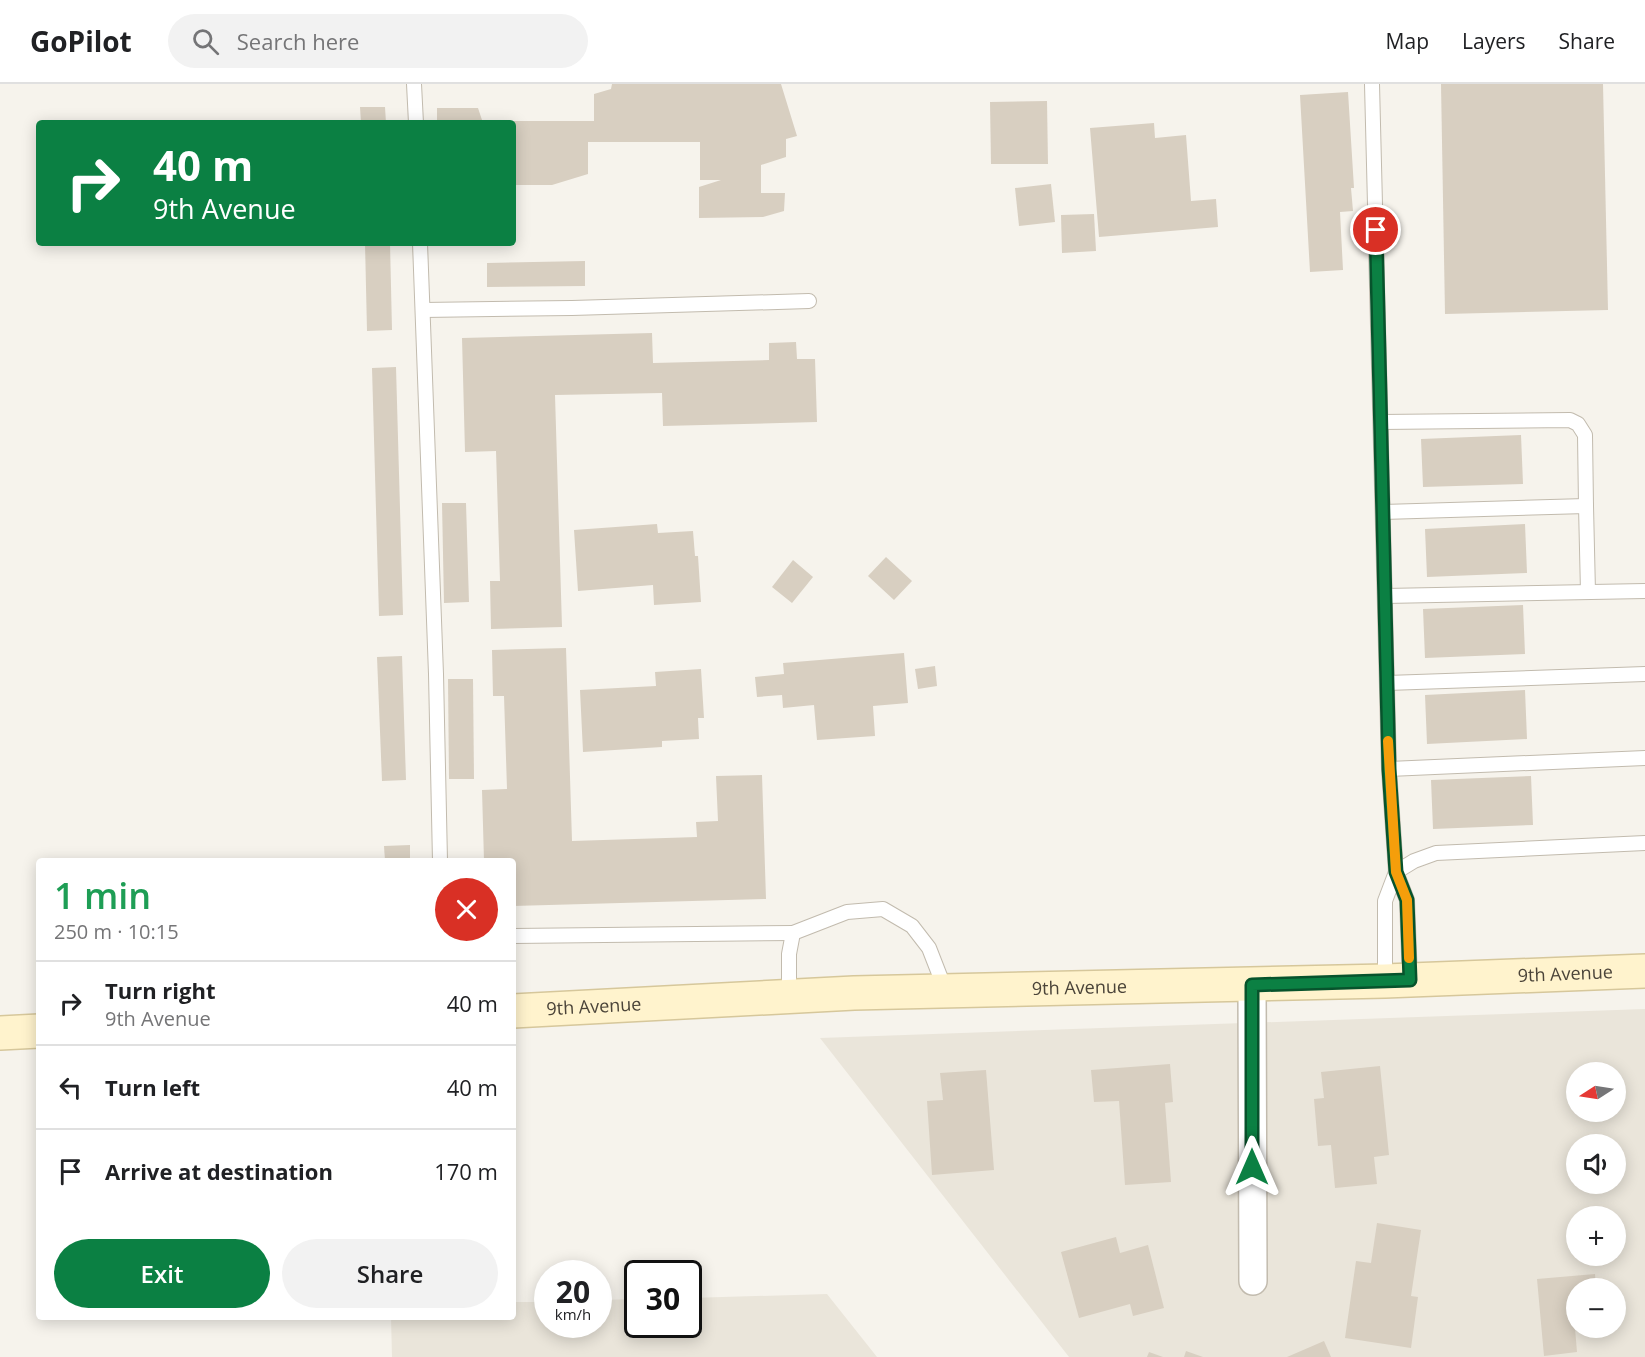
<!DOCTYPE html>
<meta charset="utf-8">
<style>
body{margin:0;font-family:"Open Sans",sans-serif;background:#f2f2f2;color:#202124;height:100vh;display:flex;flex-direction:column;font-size:22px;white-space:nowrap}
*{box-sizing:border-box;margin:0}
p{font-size:20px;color:#757577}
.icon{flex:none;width:33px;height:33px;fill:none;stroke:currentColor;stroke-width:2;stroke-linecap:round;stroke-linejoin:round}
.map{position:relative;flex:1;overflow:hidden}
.side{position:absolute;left:36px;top:774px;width:480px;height:462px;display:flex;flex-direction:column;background:#fff;border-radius:6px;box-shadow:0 3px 15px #0003}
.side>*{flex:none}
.guide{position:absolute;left:36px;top:36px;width:480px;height:126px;border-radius:6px;box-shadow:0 3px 15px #0003;background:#0b8043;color:#fff;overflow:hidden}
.needle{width:39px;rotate:258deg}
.tools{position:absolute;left:1566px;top:978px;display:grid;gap:12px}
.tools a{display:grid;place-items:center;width:60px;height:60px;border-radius:50%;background:#fff;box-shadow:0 3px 15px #0003;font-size:30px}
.speed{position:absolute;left:534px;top:1176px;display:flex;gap:12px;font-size:30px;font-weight:700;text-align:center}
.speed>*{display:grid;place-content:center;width:78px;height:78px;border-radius:50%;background:#fff;box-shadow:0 3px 15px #0003;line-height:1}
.speed small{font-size:15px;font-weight:400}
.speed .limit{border:3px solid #111;border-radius:9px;background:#fff;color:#111}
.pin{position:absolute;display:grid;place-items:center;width:51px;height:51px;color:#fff;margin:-26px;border:3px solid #fff;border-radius:50%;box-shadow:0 2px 6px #0007}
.me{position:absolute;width:66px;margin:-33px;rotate:0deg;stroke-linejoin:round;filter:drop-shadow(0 0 4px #0008)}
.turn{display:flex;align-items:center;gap:21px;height:126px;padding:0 18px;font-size:27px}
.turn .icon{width:78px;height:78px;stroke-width:2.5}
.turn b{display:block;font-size:42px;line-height:51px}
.round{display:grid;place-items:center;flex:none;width:63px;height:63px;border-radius:32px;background:#f2f2f2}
.overview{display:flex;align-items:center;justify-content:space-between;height:102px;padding:0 18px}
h1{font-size:36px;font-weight:600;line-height:45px;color:#1e9e55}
.action{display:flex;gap:12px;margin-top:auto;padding:12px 18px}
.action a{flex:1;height:69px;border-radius:36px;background:#0b8043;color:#fff;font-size:24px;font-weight:600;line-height:69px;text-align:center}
.action a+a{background:#f2f2f2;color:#202124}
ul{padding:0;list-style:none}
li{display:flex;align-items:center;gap:18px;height:84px;padding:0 18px;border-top:2px solid #e0e0e0}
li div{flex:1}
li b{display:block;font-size:22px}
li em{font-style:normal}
header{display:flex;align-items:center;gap:36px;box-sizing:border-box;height:84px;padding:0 30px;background:#fff;border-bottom:2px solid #e0e0e0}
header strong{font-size:28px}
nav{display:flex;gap:33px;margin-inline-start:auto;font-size:21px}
.search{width:420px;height:54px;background:#f2f2f2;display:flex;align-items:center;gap:15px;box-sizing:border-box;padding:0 21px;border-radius:33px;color:#757577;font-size:22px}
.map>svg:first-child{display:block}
.residential{fill:#eae5da;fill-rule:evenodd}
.building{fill:#d8cfc1}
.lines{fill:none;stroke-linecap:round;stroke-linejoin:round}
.lane-casing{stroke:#c2bbae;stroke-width:16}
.street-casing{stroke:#c2bbae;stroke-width:30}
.secondary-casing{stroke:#d6c79b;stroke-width:36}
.lane{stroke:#fff;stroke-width:14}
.street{stroke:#fff;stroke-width:27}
.secondary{stroke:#fff3cd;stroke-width:33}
.route-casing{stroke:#07532c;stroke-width:15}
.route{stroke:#0b8043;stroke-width:10}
.slow{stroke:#f59e0b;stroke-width:10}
.labels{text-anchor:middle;stroke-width:6;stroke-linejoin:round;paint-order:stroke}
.street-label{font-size:18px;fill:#4b4439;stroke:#fff}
</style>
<header>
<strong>GoPilot</strong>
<div class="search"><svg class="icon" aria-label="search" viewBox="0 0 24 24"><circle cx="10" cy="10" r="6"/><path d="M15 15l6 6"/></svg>Search here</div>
<nav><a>Map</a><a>Layers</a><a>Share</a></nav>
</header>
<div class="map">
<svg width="1645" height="1273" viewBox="0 0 1645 1273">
<rect width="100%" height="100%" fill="#f6f3ec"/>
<g class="residential">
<path d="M1645 925V1273H1069L820 954ZM1576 988H1616V1028H1576ZM1576 1060H1616V1100H1576ZM1576 1132H1616V1172H1576ZM1576 1204H1616V1244H1576Z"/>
<path d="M827 1210 877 1273H392L391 1233H513V1218H547L548 1240H598L599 1216 637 1215 638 1240H688L689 1214Z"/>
</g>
<g class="building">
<path d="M612 0H781L797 52 786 55V73L761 81V109H785L784 127 763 133 699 134V103L721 96H700V58H588V90L552 101H513V37H594V10L611 5Z"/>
<path d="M1441 0H1603L1608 226 1445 230Z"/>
<path d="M1348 8 1354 104H1351L1353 127 1340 128 1343 186 1310 188 1300 11Z"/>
<path d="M1047 17 1048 80H991L990 18Z"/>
<path d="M360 23H385L386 39H361Z"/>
<path d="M437 24H478L483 39H437Z"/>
<path d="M1154 39 1155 54 1186 51 1191 117 1216 115 1218 143 1099 153 1090 44Z"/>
<path d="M1051 100 1055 138 1019 142 1015 104Z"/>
<path d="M1094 130 1096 167 1062 169 1061 131Z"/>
<path d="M365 159H390L392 246 367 247Z"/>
<path d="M585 177V202L487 203V179Z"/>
<path d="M652 249 653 279 769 276V259L796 258 797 275H815L817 338 663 342 662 309 555 311 562 543 491 545 490 497H500L496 367 465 368 462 254Z"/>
<path d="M396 283 403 531 379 532 372 284Z"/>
<path d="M1521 351 1523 400 1423 403 1421 355Z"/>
<path d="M442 419H466L469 518 444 519Z"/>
<path d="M657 440 658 449 693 447 695 472H698L701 518 654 521 653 501 578 507 574 446Z"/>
<path d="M1525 440 1527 489 1427 493 1425 445Z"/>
<path d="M886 473 912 497 894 516 868 492Z"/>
<path d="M793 476 813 493 792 519 772 503Z"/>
<path d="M1523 521 1525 570 1425 574 1423 525Z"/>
<path d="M566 564 572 757 697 753 696 738 718 737 716 692 762 691 766 815 513 822V777H484L482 706 507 705 504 612H493L492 566Z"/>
<path d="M904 569 908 619 873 622 875 652 817 656 814 621 783 624 782 611 757 613 755 593 784 590 783 579Z"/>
<path d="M402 572 406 696 382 697 377 573Z"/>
<path d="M935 582 937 602 918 605 915 585Z"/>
<path d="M701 585 704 634H698L699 655 662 657V663L583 668 580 606 656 602 655 588Z"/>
<path d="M448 595H473L474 695H449Z"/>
<path d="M1525 606 1527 655 1427 660 1425 611Z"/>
<path d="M1531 692 1533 741 1433 745 1431 696Z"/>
<path d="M410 761V777H385L384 762Z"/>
<path d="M1170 980 1173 1018 1165 1019 1171 1098 1125 1101 1119 1017 1094 1018 1091 986Z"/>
<path d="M1380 982 1389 1071 1374 1073 1377 1100 1335 1104 1331 1061 1318 1062 1314 1015 1324 1014 1321 988Z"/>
<path d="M986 986 994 1086 932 1091 927 1017 943 1016 940 989Z"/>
<path d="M1377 1139 1421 1146 1411 1212 1418 1213 1411 1264 1345 1254 1356 1177 1371 1179Z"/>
<path d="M1116 1153 1120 1169 1148 1161 1164 1224 1133 1232 1130 1220 1079 1234 1061 1168Z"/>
<path d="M1595 1190 1596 1204H1576V1244H1575L1577 1268 1544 1272 1537 1195Z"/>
<path d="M1324 1257 1331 1273H1287Z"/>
<path d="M1186 1267 1203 1273H1184Z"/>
<path d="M1149 1268 1163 1273H1147Z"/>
</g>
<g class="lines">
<defs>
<g id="lane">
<path d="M414 0 416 39"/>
<path d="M1372 0 1389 685 1396 788 1414 777 1436 769 1645 759"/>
<path d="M420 159 436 590 440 777"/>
<path d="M423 226 572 224 809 217"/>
<path d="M1381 338 1570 336 1578 340 1585 351 1586 422"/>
<path d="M1383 428 1586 422 1588 508"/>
<path d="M1385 512 1645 507"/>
<path d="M1387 599 1645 590"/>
<path d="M1389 685 1645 674"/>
<path d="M513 852 793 849"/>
<path d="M1385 897V817L1396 788 1407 816 1410 896"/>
<path d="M789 913V870L793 849 847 828 883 825 912 842 929 864 945 905"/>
</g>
<path id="street" d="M1252 901 1253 1197"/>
<g id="secondary">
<path id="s1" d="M513 927 854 909 1385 897 1645 887"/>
<path d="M0 949 39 947"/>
</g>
</defs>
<use href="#lane" class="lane-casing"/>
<use href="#street" class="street-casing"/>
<use href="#secondary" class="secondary-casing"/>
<use href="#lane" class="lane"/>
<use href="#street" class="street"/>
<use href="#secondary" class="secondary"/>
</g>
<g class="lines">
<defs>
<path id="route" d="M1252 1083V901L1410 896 1407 816 1396 788 1389 685 1376 146"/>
</defs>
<use href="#route" class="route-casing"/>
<use href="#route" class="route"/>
<path class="slow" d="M1388 657 1396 788 1407 816 1409 874"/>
</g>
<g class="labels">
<g class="street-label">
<text dy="6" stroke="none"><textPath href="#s1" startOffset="1053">9th Avenue</textPath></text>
<text dy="6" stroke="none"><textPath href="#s1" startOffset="567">9th Avenue</textPath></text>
<text dy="6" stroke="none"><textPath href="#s1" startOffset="81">9th Avenue</textPath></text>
</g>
</g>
</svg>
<div class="tools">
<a><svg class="needle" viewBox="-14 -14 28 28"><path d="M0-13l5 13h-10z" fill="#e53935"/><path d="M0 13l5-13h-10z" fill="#757577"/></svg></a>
<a><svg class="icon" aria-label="sound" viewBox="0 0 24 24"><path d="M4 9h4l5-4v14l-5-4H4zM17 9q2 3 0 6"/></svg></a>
<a>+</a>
<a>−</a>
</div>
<div class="speed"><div>20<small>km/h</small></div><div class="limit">30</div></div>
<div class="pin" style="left:1376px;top:146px;background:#d93025"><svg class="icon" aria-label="arrive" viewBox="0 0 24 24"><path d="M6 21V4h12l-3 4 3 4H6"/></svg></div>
<svg class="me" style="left:1252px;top:1083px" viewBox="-20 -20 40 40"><path d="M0-17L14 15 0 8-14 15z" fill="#0b8043" stroke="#fff" stroke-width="4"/></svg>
<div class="guide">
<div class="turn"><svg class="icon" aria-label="right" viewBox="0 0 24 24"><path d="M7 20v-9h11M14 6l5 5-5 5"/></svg><div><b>40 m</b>9th Avenue</div></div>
</div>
<section class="side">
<div class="overview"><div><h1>1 min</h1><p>250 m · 10:15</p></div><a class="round" style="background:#d93025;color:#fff"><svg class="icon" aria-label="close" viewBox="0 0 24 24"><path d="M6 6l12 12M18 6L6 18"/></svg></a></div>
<ul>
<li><svg class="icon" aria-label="right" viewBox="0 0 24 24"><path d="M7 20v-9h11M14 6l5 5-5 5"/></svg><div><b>Turn right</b><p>9th Avenue</p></div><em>40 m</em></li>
<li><svg class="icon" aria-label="left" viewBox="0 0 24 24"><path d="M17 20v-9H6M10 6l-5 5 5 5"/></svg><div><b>Turn left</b></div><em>40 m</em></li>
<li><svg class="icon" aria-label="arrive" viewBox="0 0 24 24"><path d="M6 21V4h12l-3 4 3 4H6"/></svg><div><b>Arrive at destination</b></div><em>170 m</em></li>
</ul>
<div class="action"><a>Exit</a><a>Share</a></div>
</section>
</div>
